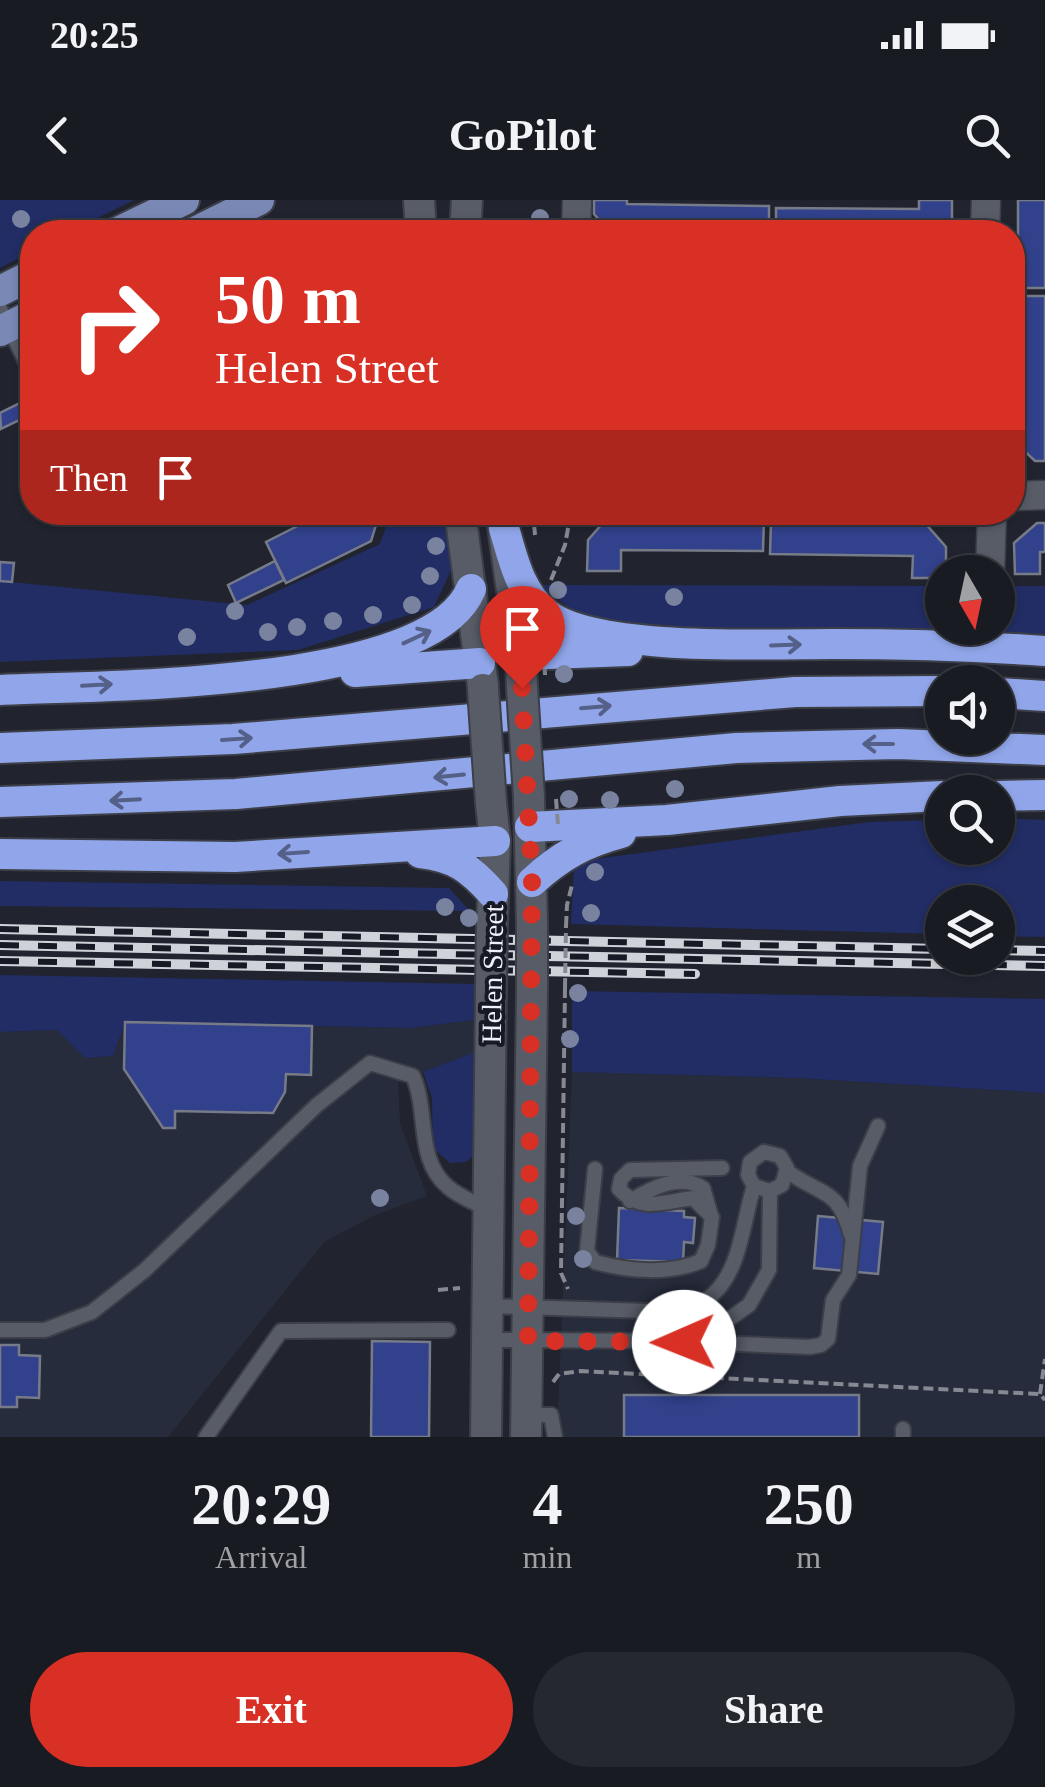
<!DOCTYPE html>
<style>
body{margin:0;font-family:Georgia,serif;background:#26282f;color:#f1f3f6;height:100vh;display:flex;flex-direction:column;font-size:38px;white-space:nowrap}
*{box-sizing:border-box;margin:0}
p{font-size:32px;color:#9fa1a5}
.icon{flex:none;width:55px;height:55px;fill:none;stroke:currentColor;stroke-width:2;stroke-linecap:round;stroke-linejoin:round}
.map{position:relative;height:1237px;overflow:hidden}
.details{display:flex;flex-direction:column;background:#191b22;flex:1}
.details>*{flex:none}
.banner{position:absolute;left:20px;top:20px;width:1005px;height:305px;border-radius:40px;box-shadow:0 2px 8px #0004,0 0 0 2px #373940;background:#d93025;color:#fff;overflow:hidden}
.needle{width:65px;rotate:171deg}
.buttons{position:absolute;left:925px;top:355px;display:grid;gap:20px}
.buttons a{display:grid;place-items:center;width:90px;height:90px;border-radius:50%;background:#191b22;box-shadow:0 2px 8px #0004,0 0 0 2px #373940;font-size:50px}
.pin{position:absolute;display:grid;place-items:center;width:85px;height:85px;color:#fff;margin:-102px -42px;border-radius:50% 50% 50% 0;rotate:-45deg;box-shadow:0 0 10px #0007}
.pin .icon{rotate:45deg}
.me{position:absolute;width:110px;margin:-55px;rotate:269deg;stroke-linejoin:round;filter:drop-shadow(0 0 8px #0008)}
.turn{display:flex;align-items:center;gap:35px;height:210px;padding:0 30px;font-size:45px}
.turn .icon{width:130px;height:130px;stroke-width:2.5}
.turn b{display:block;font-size:70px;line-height:85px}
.then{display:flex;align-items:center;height:95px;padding:0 30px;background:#0003;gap:20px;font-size:38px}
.eta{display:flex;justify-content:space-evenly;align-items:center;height:170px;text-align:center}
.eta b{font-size:60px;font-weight:700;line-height:70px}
.action{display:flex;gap:20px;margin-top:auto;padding:20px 30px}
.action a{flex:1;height:115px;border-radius:60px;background:#d93025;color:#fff;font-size:40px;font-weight:700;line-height:115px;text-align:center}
.action a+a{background:#26282f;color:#f1f3f6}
.status{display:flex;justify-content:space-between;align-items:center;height:70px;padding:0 50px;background:#191b22;direction:ltr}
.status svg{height:28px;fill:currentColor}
header{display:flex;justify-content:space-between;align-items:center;height:130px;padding:0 30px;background:#191b22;font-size:45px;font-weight:700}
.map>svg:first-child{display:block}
.built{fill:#272c3c}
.green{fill:#212d64}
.building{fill:#31418b;stroke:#777b87;stroke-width:2.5}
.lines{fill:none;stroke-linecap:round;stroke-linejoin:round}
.lane-casing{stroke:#3c3f48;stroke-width:18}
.street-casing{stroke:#3c3f48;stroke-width:31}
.secondary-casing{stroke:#3c3f48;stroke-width:34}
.primary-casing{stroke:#3c3f48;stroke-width:34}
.highway-casing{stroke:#3c3f48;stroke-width:34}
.path{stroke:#868991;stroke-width:4;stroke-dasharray:10 5;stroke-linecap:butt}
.lane{stroke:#585c67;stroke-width:14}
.street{stroke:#585c67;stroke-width:28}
.secondary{stroke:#585c67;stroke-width:30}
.primary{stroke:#7a88b6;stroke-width:30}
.highway{stroke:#91a6ea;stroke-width:30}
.rail-casing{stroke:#d0d2d9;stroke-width:10}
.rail{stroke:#171a24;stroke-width:6;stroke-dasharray:19;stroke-linecap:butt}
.secondary-bridge-casing{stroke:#3c3f48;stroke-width:34;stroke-linecap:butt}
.path-bridge{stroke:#868991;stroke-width:4;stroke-dasharray:10 5;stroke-linecap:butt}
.secondary-bridge{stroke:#585c67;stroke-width:30}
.tree{fill:#79829e}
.oneway{stroke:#546087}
.route{stroke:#d93025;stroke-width:18;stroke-dasharray:0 32.4}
.labels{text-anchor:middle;stroke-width:8;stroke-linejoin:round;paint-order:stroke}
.street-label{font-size:28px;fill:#eff1f8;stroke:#171a24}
</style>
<div class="status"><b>20:25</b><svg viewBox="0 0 49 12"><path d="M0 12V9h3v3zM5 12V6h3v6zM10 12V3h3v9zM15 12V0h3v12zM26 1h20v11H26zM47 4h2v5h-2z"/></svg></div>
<header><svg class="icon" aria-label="back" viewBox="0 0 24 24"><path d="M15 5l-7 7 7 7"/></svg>GoPilot<svg class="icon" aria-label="search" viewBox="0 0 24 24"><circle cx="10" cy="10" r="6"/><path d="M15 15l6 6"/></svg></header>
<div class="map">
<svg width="1045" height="1237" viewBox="0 0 1045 1237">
<rect width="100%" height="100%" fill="#21242e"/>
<g class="built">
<path d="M481 819 480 850 398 882 400 923 427 996 373 1016 324 1042 168 1237H0V832L57 830 86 858 113 856 125 822 411 828Z"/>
<path d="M572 872 798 878 1045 893V1237H557Z"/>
</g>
<g class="green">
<path d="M0 0H134L69 32H32V51L0 68Z"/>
<path d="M391 313H445L453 366 434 407 298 450 0 462V381L247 405 380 344Z"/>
<path d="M540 385 942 386V428H998V386H1045V439L678 432 580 417Z"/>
<path d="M998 618 1045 620V737L998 736V702H942V734L571 724 574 666 588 660 869 622 942 620V648H998Z"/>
<path d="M0 681 449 688 470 711 0 706Z"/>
<path d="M0 775 479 784 481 819 411 828 125 822 113 856 85 858 57 830 0 832Z"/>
<path d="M572 791 1045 799V893L798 878 572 872Z"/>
<path d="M480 850 478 952 466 962 450 963 433 948 432 898 423 872Z"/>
</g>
<g class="building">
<path d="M594 0H627V4L769 6V32H610L594 14Z"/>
<path d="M919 0H952V19L940 32H776V8L919 9Z"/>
<rect x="1018" y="0" width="27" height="88"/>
<path d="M1015 96H1045V261H1035L1015 242Z"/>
<path d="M26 200 32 214 1 229 0 213Z"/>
<path d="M325 312H380L371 341 286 383 266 342Z"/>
<path d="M609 316 764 318 763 351 621 350V371H587L588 340Z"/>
<path d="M771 320 925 323 946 347V372H942V378H912L913 356 770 354Z"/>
<path d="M1037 323H1045V352H1040V374H1015L1014 343Z"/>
<path d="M275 361 284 380 236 403 228 385Z"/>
<path d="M0 362 14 363 12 382 0 381Z"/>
<path d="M125 822 312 826 311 875 286 874 285 892 273 913 175 911V928H163L124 869Z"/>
<path d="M619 1008 684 1011V1017L695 1018 693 1043 684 1042 683 1062 617 1060Z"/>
<path d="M818 1016 883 1022 878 1074 814 1068Z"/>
<path d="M372 1141 430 1142 429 1237H371Z"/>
<path d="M0 1145H19V1155L40 1156 39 1198 17 1197V1207H0Z"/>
<rect x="624" y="1195" width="235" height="42"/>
</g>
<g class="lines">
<defs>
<g id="lane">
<path d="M239 32 252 11"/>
<path d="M0 109 32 174"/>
<path d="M595 969 587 1051 595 1062C628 1071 670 1075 701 1061L708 1045 712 1017 693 998C664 1002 641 1013 619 989L621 979 630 970 722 968"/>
<path d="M788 972C824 997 838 988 851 1035"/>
<path d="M630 1001C652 988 679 973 703 988L710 1012"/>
<path d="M490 1106 677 1112C686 1108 698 1106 706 1100 741 1076 742 1023 754 986L748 975 750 962 764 952 780 956 787 968 782 985 770 991 754 986"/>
<path d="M0 1130H45L92 1112 145 1070 317 905 370 863 413 876C429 912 415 959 448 987 459 997 477 1003 490 1011"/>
<path d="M489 1140 684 1141 725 1122 749 1105 769 1070 770 991"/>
<path d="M689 1142 810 1147 821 1145 828 1139 833 1100 849 1075 860 966 878 926"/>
<path d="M526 1215H551L555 1237"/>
<path d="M903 1229V1237"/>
<path d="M206 1237 281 1131 448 1130"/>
</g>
<g id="street">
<path d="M576 32 577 0"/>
<path d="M985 32 986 0"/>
<path d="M1012 296 1045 295"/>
<path d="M990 372 992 312"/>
</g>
<g id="secondary">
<path d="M419 0 421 32"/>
<path d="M465 32 467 0"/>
<path d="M460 312 483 486"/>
<path d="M501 312 521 455 522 488"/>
<path d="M529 600 532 725"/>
<path d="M491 603 495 641 492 724"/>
<path d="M486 1237 491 789"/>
<path d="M526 1237 532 789"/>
</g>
<g id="primary">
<path d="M118 32 184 0"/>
<path d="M195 32 259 0"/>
<path d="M0 91 32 75"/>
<path d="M0 131 32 115"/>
</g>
<g id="highway">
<path d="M504 328C513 359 520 393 547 414 597 452 768 444 832 444 903 444 974 446 1045 451"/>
<path d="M521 455 628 451"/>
<path d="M355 472 480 463"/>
<path d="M0 490C98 485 430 489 471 389"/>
<path d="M998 493 1045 496"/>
<path d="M0 548 233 539 795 492 942 491"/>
<path d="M998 596 1045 595"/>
<path d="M0 602 236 594 736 548 898 544 1045 550"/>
<path d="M530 627 667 620 840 601 942 596"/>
<path d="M420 653C455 657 470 668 493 694"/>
<path d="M0 654 235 657 495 641"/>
<path d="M532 682C560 656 584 643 621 633"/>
</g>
</defs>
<use href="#lane" class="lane-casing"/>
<use href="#street" class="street-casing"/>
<use href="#secondary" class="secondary-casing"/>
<use href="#primary" class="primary-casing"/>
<use href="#highway" class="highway-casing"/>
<g class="path">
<path d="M533 312 535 335"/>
<path d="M551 380 565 345 571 312"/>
<path d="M566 726 567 705 572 685"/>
<path d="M565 788 561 1073 568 1089"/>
<path d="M438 1090 460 1088"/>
<path d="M553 1182 559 1174 581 1171 1040 1194 1045 1200"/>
<path d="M1040 1194 1045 1159"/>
</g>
<use href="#lane" class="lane"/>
<use href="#street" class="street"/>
<use href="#secondary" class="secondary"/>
<use href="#primary" class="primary"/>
<use href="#highway" class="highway"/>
<defs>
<g id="rail">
<path d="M0 729 942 749"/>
<path d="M0 745 1045 766"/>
<path d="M998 750 1045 751"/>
<path d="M0 761 695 774"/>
</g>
</defs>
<use href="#rail" class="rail-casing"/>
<use href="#rail" class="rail"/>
<defs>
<g id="secondary-bridge">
<path d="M522 488 529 597"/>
<path d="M483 489 491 603"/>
<path d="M532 725V789"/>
<path d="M491 789 492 724"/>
</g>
</defs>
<use href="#secondary-bridge" class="secondary-bridge-casing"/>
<g class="path-bridge">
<path d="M544 454 545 475"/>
<path d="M556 599 558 625"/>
<path d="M565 788 566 726"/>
</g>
<use href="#secondary-bridge" class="secondary-bridge"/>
</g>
<g class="tree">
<circle cx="540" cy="18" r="9"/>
<circle cx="21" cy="19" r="9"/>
<circle cx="436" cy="346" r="9"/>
<circle cx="430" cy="376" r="9"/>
<circle cx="558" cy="390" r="9"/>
<circle cx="674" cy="397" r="9"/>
<circle cx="412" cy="405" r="9"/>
<circle cx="235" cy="411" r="9"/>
<circle cx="373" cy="415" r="9"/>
<circle cx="333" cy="421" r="9"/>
<circle cx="297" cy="427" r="9"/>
<circle cx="268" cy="432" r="9"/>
<circle cx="187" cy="437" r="9"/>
<circle cx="564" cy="474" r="9"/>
<circle cx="675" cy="589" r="9"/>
<circle cx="569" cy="599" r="9"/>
<circle cx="610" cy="600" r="9"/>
<circle cx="595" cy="672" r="9"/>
<circle cx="445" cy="707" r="9"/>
<circle cx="591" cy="713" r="9"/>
<circle cx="469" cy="718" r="9"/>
<circle cx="578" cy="793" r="9"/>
<circle cx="570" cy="839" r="9"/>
<circle cx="380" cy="998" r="9"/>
<circle cx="576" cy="1016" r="9"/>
<circle cx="583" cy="1059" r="9"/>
</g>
<defs><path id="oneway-shaft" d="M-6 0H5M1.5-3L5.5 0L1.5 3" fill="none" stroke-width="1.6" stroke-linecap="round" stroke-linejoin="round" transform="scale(2.5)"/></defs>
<g class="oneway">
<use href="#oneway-shaft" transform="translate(417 437) rotate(-25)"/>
<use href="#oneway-shaft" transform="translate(786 445) rotate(-2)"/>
<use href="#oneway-shaft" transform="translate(97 485) rotate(-3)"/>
<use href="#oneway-shaft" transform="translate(596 507) rotate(-5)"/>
<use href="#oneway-shaft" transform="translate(237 539) rotate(-4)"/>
<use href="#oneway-shaft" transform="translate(878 544) rotate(180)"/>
<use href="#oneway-shaft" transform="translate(449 576) rotate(174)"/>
<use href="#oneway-shaft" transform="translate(125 600) rotate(177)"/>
<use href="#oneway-shaft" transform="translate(293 653) rotate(176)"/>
</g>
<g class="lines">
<path class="route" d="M522 488 532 682 528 1141 684 1142"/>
</g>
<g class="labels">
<g class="street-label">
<text transform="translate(492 774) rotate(-89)" y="10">Helen Street</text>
</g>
</g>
</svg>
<div class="buttons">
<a><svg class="needle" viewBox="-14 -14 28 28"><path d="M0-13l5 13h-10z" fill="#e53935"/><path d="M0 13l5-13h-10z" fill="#9fa1a5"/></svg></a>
<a><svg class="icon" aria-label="sound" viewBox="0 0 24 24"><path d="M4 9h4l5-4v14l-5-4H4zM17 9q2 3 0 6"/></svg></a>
<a><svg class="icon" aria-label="search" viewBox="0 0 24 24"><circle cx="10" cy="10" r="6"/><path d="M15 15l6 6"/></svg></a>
<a><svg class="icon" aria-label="layers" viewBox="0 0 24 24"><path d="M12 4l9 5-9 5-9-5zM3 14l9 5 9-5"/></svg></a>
</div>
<div class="pin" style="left:522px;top:488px;background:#d93025"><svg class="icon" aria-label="arrive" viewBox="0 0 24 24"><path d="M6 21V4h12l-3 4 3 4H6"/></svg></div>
<svg class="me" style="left:684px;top:1142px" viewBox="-20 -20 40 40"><circle r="19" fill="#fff"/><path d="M0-13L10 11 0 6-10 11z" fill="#d93025"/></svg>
<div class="banner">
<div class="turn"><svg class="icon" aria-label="right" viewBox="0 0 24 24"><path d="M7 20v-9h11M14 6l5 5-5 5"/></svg><div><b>50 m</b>Helen Street</div></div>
<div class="then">Then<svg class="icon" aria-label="arrive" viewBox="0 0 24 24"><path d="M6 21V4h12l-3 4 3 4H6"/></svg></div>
</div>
</div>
<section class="details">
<div class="eta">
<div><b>20:29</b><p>Arrival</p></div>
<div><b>4</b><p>min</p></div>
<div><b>250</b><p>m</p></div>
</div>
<div class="action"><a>Exit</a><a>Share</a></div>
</section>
